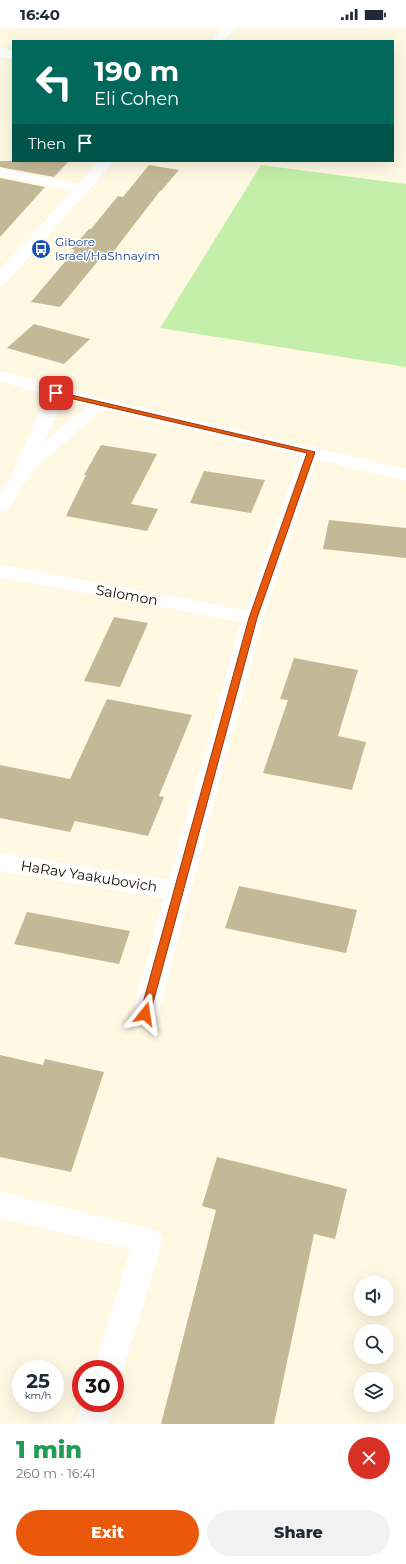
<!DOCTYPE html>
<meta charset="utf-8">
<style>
body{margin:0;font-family:Montserrat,sans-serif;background:#f2f2f3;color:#1f2937;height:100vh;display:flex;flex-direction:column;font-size:15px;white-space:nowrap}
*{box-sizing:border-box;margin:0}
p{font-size:13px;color:#747a83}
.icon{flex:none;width:22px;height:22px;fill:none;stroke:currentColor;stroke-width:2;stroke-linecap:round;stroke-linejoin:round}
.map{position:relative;height:1396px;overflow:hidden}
.side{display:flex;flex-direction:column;background:#fff;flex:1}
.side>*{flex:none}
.banner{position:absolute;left:12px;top:12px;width:382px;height:122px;border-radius:0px;box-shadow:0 4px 16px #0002;background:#00695c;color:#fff;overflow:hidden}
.buttons{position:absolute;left:354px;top:1248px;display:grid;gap:8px}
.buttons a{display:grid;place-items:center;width:40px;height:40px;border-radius:50%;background:#fff;box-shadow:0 4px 16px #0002;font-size:20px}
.speed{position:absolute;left:12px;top:1332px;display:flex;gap:8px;font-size:20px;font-weight:700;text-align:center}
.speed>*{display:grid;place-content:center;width:52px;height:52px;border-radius:50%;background:#fff;box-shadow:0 4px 16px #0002;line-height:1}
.speed small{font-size:10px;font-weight:400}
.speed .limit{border:6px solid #d22;background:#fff;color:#111}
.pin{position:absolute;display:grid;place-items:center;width:34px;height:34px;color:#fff;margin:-17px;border-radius:8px;box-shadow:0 2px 6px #0006}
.me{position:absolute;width:44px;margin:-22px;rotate:15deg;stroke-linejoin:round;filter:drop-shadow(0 0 3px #0008)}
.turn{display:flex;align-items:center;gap:14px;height:84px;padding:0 16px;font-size:18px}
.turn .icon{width:52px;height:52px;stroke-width:2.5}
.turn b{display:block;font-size:28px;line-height:34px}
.then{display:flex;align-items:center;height:38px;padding:0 16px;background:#0003;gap:8px;font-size:15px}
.round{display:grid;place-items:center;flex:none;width:42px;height:42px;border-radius:21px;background:#f2f2f3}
.head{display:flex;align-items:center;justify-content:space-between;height:68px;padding:0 16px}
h1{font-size:24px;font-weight:800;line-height:30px;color:#1e9e55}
.action{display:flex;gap:8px;margin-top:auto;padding:8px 16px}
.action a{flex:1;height:46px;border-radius:24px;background:#ea580c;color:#fff;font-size:16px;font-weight:800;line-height:46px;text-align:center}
.action a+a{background:#f2f2f3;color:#1f2937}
.status{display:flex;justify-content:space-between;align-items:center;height:28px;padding:0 20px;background:#fff;direction:ltr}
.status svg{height:11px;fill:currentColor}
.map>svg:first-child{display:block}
.green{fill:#c3efaa}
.building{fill:#c4b997}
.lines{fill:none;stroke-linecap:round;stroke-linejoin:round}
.minor{fill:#fff;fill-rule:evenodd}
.tertiary{fill:#fff;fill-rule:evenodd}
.route{fill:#ea580c;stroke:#983908}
.labels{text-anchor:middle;stroke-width:3;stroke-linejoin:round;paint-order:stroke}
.far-transit-label{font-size:12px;fill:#164399;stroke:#fff;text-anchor:start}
.street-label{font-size:14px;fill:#0f0b02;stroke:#fff}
</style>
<div class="status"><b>16:40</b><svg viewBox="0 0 49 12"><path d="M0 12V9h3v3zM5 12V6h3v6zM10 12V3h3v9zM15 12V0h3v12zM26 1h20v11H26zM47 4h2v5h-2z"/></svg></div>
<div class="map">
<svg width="406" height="1396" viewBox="0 0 406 1396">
<rect width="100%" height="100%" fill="#fff8e3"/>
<path class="green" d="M261 137 406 156V339L160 300Z"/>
<g class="building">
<path d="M0 133H69L54 149 0 139Z"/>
<path d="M149 137 179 142 161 163H160L110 228 103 227 60 279 31 274 75 222 71 221 89 201H91L118 168 123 169Z"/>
<path d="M0 150 45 159 0 209Z"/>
<path d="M34 296 90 311 64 336 7 320Z"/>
<path d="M101 417 157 426 131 476 158 481 147 503 66 488 86 447H84Z"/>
<path d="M204 443 265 452 251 485 190 475Z"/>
<path d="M329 492 406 500V530L323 521Z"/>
<path d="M114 589 148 595 120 659 84 653Z"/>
<path d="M294 630 358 642 338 708 366 714 352 762 263 745 288 672 280 671Z"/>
<path d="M107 671 192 687 159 768 164 769 148 808 75 793 70 804 0 790V737L70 751Z"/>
<path d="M239 858 357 882 346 925 225 900Z"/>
<path d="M27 884 130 903 119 936 14 916Z"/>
<path d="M0 1027 43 1037 45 1031 104 1044 71 1144 0 1129Z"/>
<path d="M217 1129 347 1161 335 1211 314 1206 274 1396H161L216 1182 202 1178Z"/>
</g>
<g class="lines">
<g class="minor">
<path d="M223 0H236L224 13H211Z"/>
<path d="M0 20 13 23V31L0 28Z"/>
<path d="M99 133H114L6 255 0 257V242L72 163 0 148V140L79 156Z"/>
<path d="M56 360 62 361 65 365 44 415 93 372 99 371 105 372 108 376 32 443 7 482 0 484V464L14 444 47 365 50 361Z"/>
<path d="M311 418 317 419 320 423 263 590 158 986 154 994 145 997 136 994 132 986 164 870 0 843V825L169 852 241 594 0 549V537L246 582 302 423 305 419Z"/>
<path d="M0 1164 158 1203 163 1212 120 1352 115 1354V1341H94L131 1221 0 1190Z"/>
<path d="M82 1375H114L108 1396H76Z"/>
</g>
<path class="tertiary" d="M0 343 105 371 406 441V453C271 419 134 392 0 353Z"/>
</g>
<path class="route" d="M54 363 315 424 257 590 150 986 149 989H141L140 986 249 590 307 425 56 367H54Z"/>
<defs>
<symbol id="bus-disc" viewBox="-11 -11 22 22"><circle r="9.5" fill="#1a4fb4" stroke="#fff"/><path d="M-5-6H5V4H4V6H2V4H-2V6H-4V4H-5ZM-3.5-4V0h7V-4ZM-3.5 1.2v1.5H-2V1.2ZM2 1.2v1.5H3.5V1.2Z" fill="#fff"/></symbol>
</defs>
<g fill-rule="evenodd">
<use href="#bus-disc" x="30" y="210" width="22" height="22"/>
</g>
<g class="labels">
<g class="far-transit-label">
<text x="55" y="218">Gibore<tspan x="55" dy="14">Israel/HaShnayim</tspan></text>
</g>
<g class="street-label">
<text transform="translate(127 567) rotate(10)" y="5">Salomon</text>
<text transform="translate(89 848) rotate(9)" y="5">HaRav Yaakubovich</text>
</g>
</g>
</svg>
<div class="buttons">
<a><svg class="icon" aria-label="sound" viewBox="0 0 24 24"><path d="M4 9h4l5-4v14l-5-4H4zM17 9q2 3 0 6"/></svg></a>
<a><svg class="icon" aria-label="search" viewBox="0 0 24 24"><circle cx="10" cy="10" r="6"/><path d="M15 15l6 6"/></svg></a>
<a><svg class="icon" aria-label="layers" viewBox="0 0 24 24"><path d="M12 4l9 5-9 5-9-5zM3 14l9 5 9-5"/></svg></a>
</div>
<div class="speed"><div>25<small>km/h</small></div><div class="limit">30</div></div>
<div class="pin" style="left:56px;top:365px;background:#d93025"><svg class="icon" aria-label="arrive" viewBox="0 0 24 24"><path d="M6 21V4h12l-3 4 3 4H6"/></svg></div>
<svg class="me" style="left:145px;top:986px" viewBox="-20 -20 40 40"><path d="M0-17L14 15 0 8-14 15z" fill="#ea580c" stroke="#fff" stroke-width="4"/></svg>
<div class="banner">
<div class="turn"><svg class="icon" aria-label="left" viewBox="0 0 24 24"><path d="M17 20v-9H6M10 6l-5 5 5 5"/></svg><div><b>190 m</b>Eli Cohen</div></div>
<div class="then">Then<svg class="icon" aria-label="arrive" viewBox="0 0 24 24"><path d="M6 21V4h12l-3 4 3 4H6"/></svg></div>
</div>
</div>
<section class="side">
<div class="head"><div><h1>1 min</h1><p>260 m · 16:41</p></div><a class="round" style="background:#d93025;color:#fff"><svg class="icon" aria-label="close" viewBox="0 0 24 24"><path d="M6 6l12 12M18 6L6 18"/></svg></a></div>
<div class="action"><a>Exit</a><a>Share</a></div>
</section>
